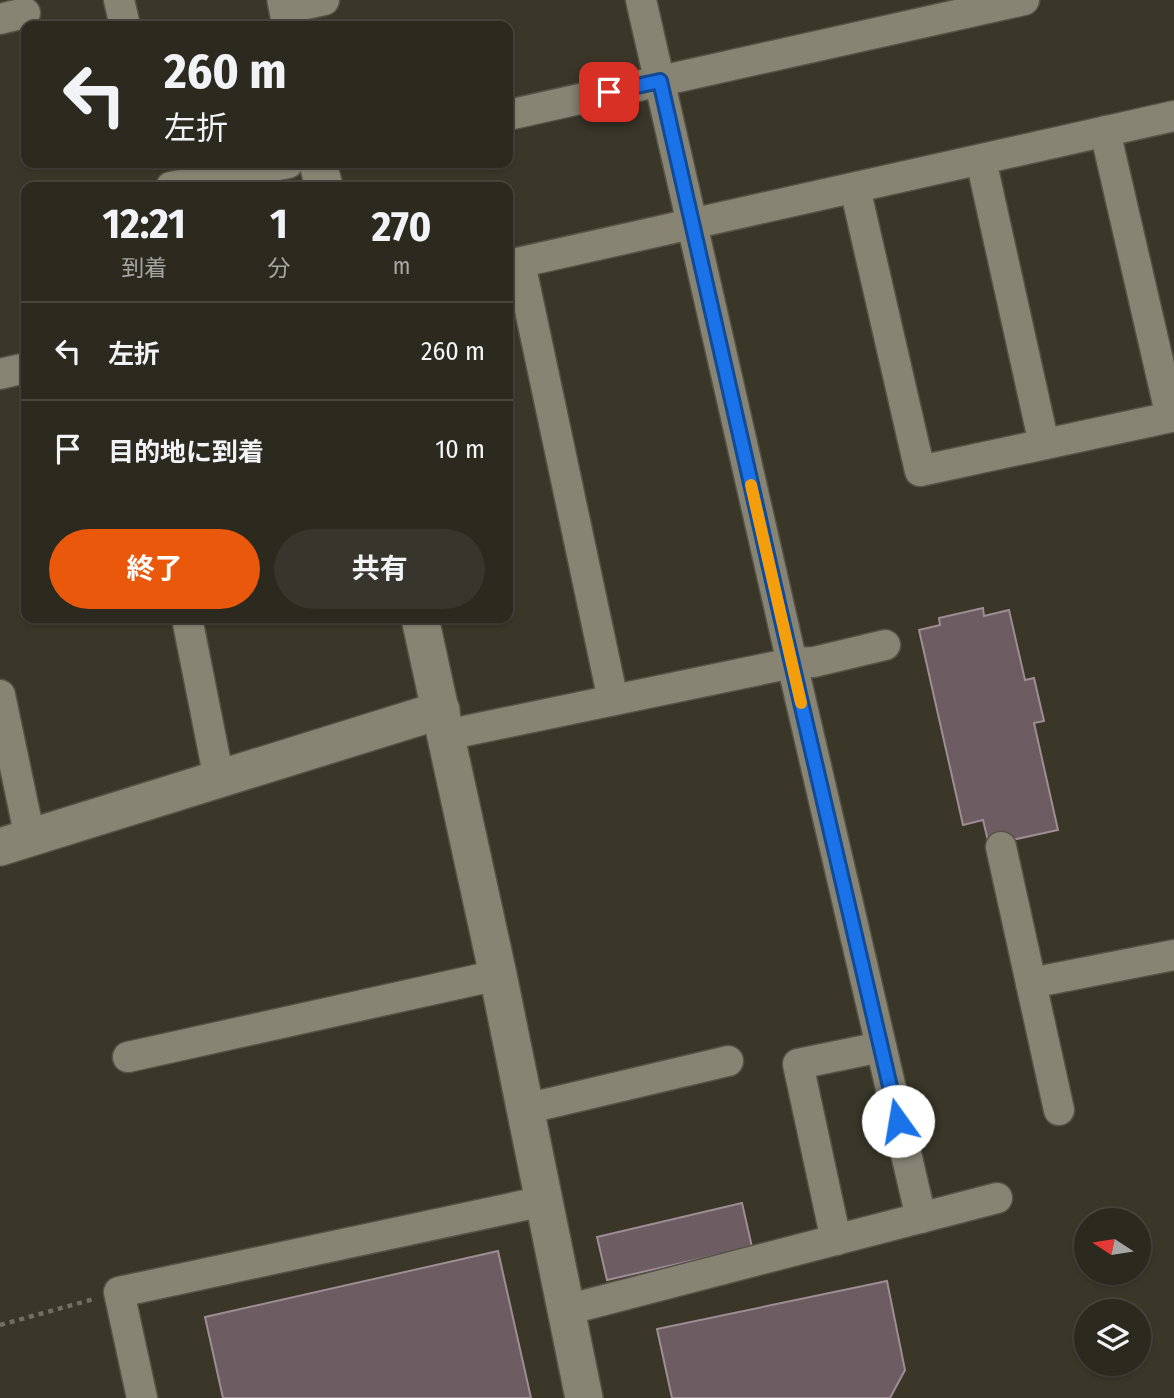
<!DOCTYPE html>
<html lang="ja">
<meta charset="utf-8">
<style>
body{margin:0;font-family:"Fira Sans Condensed","Noto Sans JP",sans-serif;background:#38352c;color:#f1f3f6;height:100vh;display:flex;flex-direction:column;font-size:26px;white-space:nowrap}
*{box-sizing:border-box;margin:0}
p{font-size:23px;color:#a6a6a4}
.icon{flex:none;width:38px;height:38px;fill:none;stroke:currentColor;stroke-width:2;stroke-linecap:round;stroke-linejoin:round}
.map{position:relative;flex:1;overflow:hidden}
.side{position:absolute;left:21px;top:182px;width:492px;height:441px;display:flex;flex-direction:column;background:#2c291f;border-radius:14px;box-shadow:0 2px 5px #0004,0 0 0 2px #48453d}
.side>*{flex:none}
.guide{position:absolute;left:21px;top:21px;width:492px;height:147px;border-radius:14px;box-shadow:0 2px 5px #0004,0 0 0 2px #48453d;background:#2c291f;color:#f1f3f6;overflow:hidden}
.needle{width:46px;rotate:282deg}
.buttons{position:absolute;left:1074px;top:1208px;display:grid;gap:14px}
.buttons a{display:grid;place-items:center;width:77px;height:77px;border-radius:50%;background:#2c291f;box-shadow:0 2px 5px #0004,0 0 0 2px #48453d;font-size:35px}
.pin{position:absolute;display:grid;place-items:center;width:60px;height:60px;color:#fff;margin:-30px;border-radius:14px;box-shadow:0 4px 10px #0006}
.me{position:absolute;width:77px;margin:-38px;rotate:347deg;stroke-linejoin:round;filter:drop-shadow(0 0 5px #0008)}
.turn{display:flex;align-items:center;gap:24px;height:147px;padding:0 28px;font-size:32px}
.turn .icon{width:91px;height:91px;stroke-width:2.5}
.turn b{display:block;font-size:49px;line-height:60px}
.eta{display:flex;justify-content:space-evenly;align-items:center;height:119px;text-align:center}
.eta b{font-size:42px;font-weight:700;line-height:49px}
.primary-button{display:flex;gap:14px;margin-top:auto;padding:14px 28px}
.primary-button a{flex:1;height:80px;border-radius:42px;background:#ea580c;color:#fff;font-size:28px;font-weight:700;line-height:80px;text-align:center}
.primary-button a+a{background:#38352c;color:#f1f3f6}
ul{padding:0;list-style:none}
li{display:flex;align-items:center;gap:21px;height:98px;padding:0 28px;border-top:2px solid #48453d}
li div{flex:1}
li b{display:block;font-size:26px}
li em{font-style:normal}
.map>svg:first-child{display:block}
.building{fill:#6d5d63;stroke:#9e8d93;stroke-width:2}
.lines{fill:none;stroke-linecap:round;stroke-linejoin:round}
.minor-casing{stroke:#555347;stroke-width:33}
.tertiary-casing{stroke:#555347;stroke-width:40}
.path{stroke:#716e62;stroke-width:4.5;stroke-dasharray:5 5;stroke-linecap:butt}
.minor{stroke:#878474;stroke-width:30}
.tertiary{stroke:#878474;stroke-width:37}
.route-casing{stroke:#114b97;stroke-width:18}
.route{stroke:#1a73e8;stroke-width:12}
.slow{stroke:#f59e0b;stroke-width:12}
</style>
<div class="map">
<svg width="1174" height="1398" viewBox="0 0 1174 1398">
<rect width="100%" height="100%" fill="#3a3729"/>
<g class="building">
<path d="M983 608 984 616 1009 610 1025 680 1034 678 1044 721 1034 723 1058 830 989 845 983 820 963 825 919 630 940 625 939 618Z"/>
<path d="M742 1203 752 1247 607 1280 597 1237Z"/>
<path d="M498 1251 531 1398H223L205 1317Z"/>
<path d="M887 1281 905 1370 890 1398H672L657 1329Z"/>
</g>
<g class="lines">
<defs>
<g id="minor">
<path d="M119 0 125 26"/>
<path d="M641 0 792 663 921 1218"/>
<path d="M287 8 324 0"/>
<path d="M0 19 25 13"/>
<path d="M508 115 1024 0"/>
<path d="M981 160 1044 444"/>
<path d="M171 187 288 163"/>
<path d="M855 188 920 471 1171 417 1105 131"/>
<path d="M520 263 613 700"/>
<path d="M508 265 1174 116"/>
<path d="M0 374 26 368"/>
<path d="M187 618 219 779"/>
<path d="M0 695 30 838"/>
<path d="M446 735 792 663 814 662 885 645"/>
<path d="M1001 847 1059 1110"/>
<path d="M1031 983 1174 955"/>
<path d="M128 1057 498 975"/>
<path d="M525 1109 728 1061"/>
<path d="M836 1240 798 1064 881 1047"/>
<path d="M566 1310 997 1198"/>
<path d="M142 1398 119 1292 544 1201"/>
</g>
<g id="tertiary">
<path d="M286 0 291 26"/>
<path d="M318 163 324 187"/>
<path d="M420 618 498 975 584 1398"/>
<path d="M0 847 441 710"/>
</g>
</defs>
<use href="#minor" class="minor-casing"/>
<use href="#tertiary" class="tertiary-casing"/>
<path class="path" d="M0 1325 94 1299"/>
<use href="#minor" class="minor"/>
<use href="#tertiary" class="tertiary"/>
</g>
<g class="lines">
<defs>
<path id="route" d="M609 92 660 81 780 612 898 1121"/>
</defs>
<use href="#route" class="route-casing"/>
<use href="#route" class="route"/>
<path class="slow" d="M751 485 801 703"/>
</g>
</svg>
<div class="buttons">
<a><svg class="needle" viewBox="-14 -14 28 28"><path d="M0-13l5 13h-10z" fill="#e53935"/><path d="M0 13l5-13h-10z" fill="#a6a6a4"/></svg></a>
<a><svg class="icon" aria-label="layers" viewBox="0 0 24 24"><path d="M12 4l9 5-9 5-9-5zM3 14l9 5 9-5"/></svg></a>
</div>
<div class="pin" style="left:609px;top:92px;background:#d93025"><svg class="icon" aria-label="arrive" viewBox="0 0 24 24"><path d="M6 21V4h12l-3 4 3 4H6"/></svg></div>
<svg class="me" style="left:898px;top:1121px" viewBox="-20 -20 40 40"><circle r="19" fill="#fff"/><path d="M0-13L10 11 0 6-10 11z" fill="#1a73e8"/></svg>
<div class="guide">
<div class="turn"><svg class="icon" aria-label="left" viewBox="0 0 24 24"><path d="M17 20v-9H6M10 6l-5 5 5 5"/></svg><div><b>260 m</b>左折</div></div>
</div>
<section class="side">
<div class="eta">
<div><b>12:21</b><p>到着</p></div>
<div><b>1</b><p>分</p></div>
<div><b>270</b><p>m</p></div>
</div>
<ul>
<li><svg class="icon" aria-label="left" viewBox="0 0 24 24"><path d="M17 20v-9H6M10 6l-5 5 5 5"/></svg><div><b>左折</b></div><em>260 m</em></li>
<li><svg class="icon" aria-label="arrive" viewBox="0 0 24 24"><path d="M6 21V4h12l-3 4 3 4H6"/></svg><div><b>目的地に到着</b></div><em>10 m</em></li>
</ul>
<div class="primary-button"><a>終了</a><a>共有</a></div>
</section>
</div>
